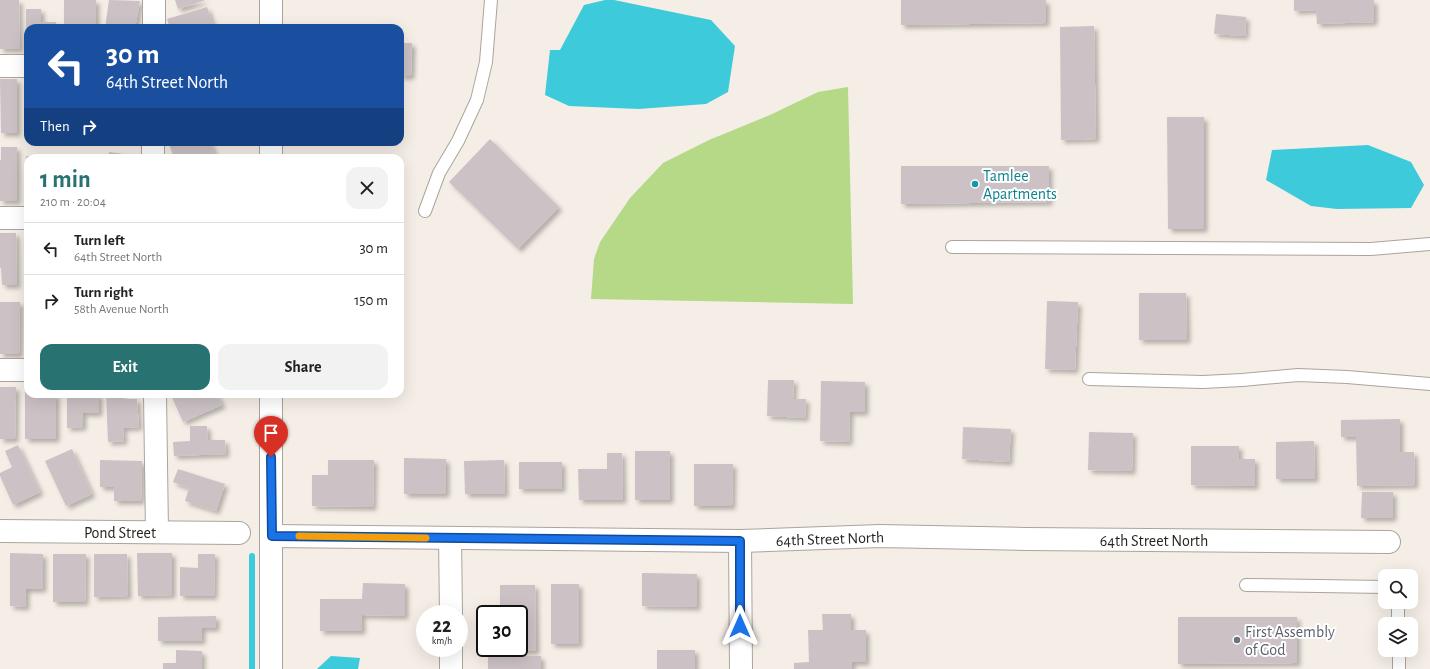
<!DOCTYPE html>
<meta charset="utf-8">
<style>
body{margin:0;font-family:"Alegreya Sans",sans-serif;background:#f2f2f2;color:#202124;height:100vh;display:flex;flex-direction:column;font-size:15px;white-space:nowrap}
*{box-sizing:border-box;margin:0}
p{font-size:13px;color:#757577}
.icon{flex:none;width:22px;height:22px;fill:none;stroke:currentColor;stroke-width:2;stroke-linecap:round;stroke-linejoin:round}
.map{position:relative;flex:1;overflow:hidden}
.panel{position:absolute;left:24px;top:154px;width:380px;height:244px;display:flex;flex-direction:column;background:#fff;border-radius:12px;box-shadow:0 4px 16px #0002}
.panel>*{flex:none}
.hud{position:absolute;left:24px;top:24px;width:380px;height:122px;border-radius:12px;box-shadow:0 4px 16px #0002;background:#1a4fa0;color:#fff;overflow:hidden}
.controls{position:absolute;left:1378px;top:569px;display:grid;gap:8px}
.controls a{display:grid;place-items:center;width:40px;height:40px;border-radius:8px;background:#fff;box-shadow:0 4px 16px #0002;font-size:20px}
.speed{position:absolute;left:416px;top:605px;display:flex;gap:8px;font-size:20px;font-weight:700;text-align:center}
.speed>*{display:grid;place-content:center;width:52px;height:52px;border-radius:50%;background:#fff;box-shadow:0 4px 16px #0002;line-height:1}
.speed small{font-size:10px;font-weight:400}
.speed .limit{border:2px solid #111;border-radius:6px;background:#fff;color:#111}
.pin{position:absolute;display:grid;place-items:center;width:34px;height:34px;color:#fff;margin:-41px -17px;border-radius:50% 50% 50% 0;rotate:-45deg;box-shadow:0 0 4px #0007}
.pin .icon{rotate:45deg}
.me{position:absolute;width:44px;margin:-22px;rotate:0deg;stroke-linejoin:round;filter:drop-shadow(0 0 3px #0008)}
.turn{display:flex;align-items:center;gap:14px;height:84px;padding:0 16px;font-size:18px}
.turn .icon{width:52px;height:52px;stroke-width:2.5}
.turn b{display:block;font-size:28px;line-height:34px}
.then{display:flex;align-items:center;height:38px;padding:0 16px;background:#0003;gap:8px;font-size:15px}
.round{display:grid;place-items:center;flex:none;width:42px;height:42px;border-radius:12px;background:#f2f2f2}
.head{display:flex;align-items:center;justify-content:space-between;height:68px;padding:0 16px}
h1{font-size:24px;font-weight:700;line-height:30px;color:#287371}
.primary-button{display:flex;gap:8px;margin-top:auto;padding:8px 16px}
.primary-button a{flex:1;height:46px;border-radius:12px;background:#287371;color:#fff;font-size:16px;font-weight:700;line-height:46px;text-align:center}
.primary-button a+a{background:#f2f2f2;color:#202124}
ul{padding:0;list-style:none}
li{display:flex;align-items:center;gap:12px;height:52px;padding:0 16px;border-top:1px solid #e0e0e0}
li div{flex:1}
li b{display:block;font-size:15px}
li em{font-style:normal}
.map>svg:first-child{display:block}
.green{fill:#b5d986}
.water{fill:#3dcadb}
.lines{fill:none;stroke-linecap:round;stroke-linejoin:round}
.stream{stroke:#3dcadb;stroke-width:6}
.building{fill:#ccc2c6;filter:url(#shadow)}
.service-casing{stroke:#aaa49c;stroke-width:14}
.minor-casing{stroke:#aaa49c;stroke-width:24}
.service{stroke:#fff;stroke-width:12}
.minor{stroke:#fff;stroke-width:22}
.route-casing{stroke:#114b97;stroke-width:10}
.route{stroke:#1a73e8;stroke-width:7}
.slow{stroke:#f59e0b;stroke-width:7}
.culture-dot{fill:#0f9aa8;stroke:#fff;stroke-width:1.5}
.worship-dot{fill:#6b7280;stroke:#fff;stroke-width:1.5}
.labels{text-anchor:middle;stroke-width:4;stroke-linejoin:round;paint-order:stroke}
.culture-label{font-size:16px;fill:#0d838f;stroke:#fff;text-anchor:start}
.street-label{font-size:16px;fill:#272421;stroke:#fff}
.worship-label{font-size:16px;fill:#5b616d;stroke:#fff;text-anchor:start}
</style>
<div class="map">
<svg width="1430" height="669" viewBox="0 0 1430 669">
<defs>
<filter id="shadow"><feDropShadow dx="3.5" dy="3.5" stdDeviation="2" flood-color="#0004"/></filter>
</defs>
<rect width="100%" height="100%" fill="#f5eee6"/>
<path class="green" d="M848 87 853 304 591 299 594 259 600 242 630 198 663 163 709 140 770 115 818 92Z"/>
<g class="water">
<path d="M605 0H614L711 20 735 46 728 92 706 104 639 109 569 106 545 95 550 50H560L584 5Z"/>
<path d="M1368 145 1411 162 1424 185 1411 208 1337 209 1311 206 1266 180 1272 150Z"/>
<path d="M331 656 360 658 358 669H317Z"/>
</g>
<g class="lines">
<path class="stream" d="M252 669V556"/>
</g>
<g class="building">
<path d="M0 0H19L20 49H0Z"/>
<rect x="64" y="0" width="32" height="28"/>
<path d="M109 0 140 1 135 28H105Z"/>
<path d="M175 0H206L178 9Z"/>
<path d="M901 0H1046V23L901 25Z"/>
<path d="M1294 0H1374V22L1317 24 1316 10 1294 11Z"/>
<path d="M207 7 214 28H170L167 19Z"/>
<path d="M26 9H41V22H56V28H28V47H26Z"/>
<path d="M1216 14 1246 17 1245 36 1214 34Z"/>
<path d="M1094 26 1096 139 1061 140 1060 27Z"/>
<path d="M400 43H412L411 76H400Z"/>
<path d="M0 79H17V133H1Z"/>
<rect x="25" y="81" width="3" height="46"/>
<path d="M1167 117H1204V229H1168Z"/>
<path d="M490 139 559 207 518 249 449 182Z"/>
<path d="M173 142H210L216 158H174L169 144Z"/>
<path d="M1 147H17V201H0V160H1Z"/>
<path d="M109 152 139 156V158H109Z"/>
<path d="M26 156 57 157V158H28V201H26Z"/>
<rect x="67" y="156" width="15" height="2"/>
<path d="M901 166H1049V202L901 204Z"/>
<path d="M0 233H16L17 285H2L1 268H0Z"/>
<path d="M24 235H28V277H25Z"/>
<path d="M1139 293H1186L1187 340H1139Z"/>
<path d="M1047 301 1078 302 1075 370 1045 369Z"/>
<path d="M0 302H20L19 354H0Z"/>
<path d="M768 380H794L793 399H806L805 418 767 416Z"/>
<path d="M821 381 865 382V412H850L849 442 820 441Z"/>
<path d="M25 386H28V394H56V439H25Z"/>
<path d="M0 387H16L15 439H0Z"/>
<path d="M67 394H99V413H83V427L67 428Z"/>
<path d="M106 394H122V399H137L139 427 123 428 124 441 108 442Z"/>
<path d="M172 394H217L222 405 183 422 171 395Z"/>
<path d="M1400 419V452H1414L1415 485 1357 486 1356 437H1341V420Z"/>
<path d="M190 426H207L208 440H225L226 454 174 456 173 442 190 441Z"/>
<path d="M963 427 1011 429 1009 462 962 459Z"/>
<path d="M1089 432 1133 433 1132 471 1088 470Z"/>
<path d="M1314 441 1315 479H1276V442Z"/>
<path d="M18 445 40 492 13 505 0 476V473L12 467 5 451Z"/>
<path d="M1191 446H1239V459H1255V486L1191 485Z"/>
<path d="M72 449 92 494 66 506 45 461Z"/>
<rect x="635" y="451" width="35" height="49"/>
<path d="M607 453H622L623 500H579L578 469H607Z"/>
<path d="M404 458 446 459V494H404Z"/>
<path d="M100 460 142 461 141 501H114V487H100Z"/>
<path d="M328 460H374L373 507 312 506V475H328Z"/>
<path d="M504 460 505 494H465L464 461Z"/>
<rect x="519" y="462" width="43" height="27"/>
<path d="M694 464H733L732 506H694Z"/>
<path d="M178 469 225 484 216 511 185 501 189 488 173 482Z"/>
<path d="M1362 492H1393V518H1361Z"/>
<path d="M10 553 43 554V589H26V607L10 606Z"/>
<path d="M137 553H172V595L138 596Z"/>
<path d="M53 554H86L85 602H53Z"/>
<path d="M94 554H127L128 596 94 597Z"/>
<path d="M198 554H215L214 596H180V567L198 568Z"/>
<path d="M642 573 697 574V607L642 606Z"/>
<path d="M363 583 405 584V616L362 615V631H320V599H362Z"/>
<rect x="551" y="584" width="28" height="60"/>
<path d="M500 585H535L536 651H501V648H519V614H500Z"/>
<path d="M822 614H851V630H866V662H852V669H794V663L809 662 808 630H823Z"/>
<path d="M216 616V628H202V641H158V617Z"/>
<path d="M1178 617H1297V663L1178 664Z"/>
<path d="M176 650 202 651V669H163V663H176Z"/>
<rect x="657" y="650" width="38" height="19"/>
<rect x="488" y="656" width="53" height="13"/>
</g>
<g class="lines">
<defs>
<g id="service">
<path d="M425 211 439 173 458 141 477 100 486 62 491 0"/>
<path d="M952 247 1371 249 1430 244"/>
<path d="M1089 379 1203 382 1242 380 1298 375 1347 377 1430 384"/>
<path d="M1246 585 1385 587"/>
<path d="M1398 602V624"/>
<path d="M1399 650V669"/>
</g>
<g id="minor">
<path d="M271 0V28"/>
<path d="M154 28V0"/>
<path d="M0 66H28"/>
<path d="M271 142V158"/>
<path d="M153 158V142"/>
<path d="M0 218H28"/>
<path d="M0 370H28"/>
<path d="M155 394 157 532"/>
<path d="M0 531 239 533"/>
<path d="M271 536 740 541 880 536 1026 539 1389 542"/>
<path d="M450 538 451 614"/>
<path d="M740 541 741 669"/>
<path d="M451 648V669"/>
<path d="M271 669V394"/>
</g>
</defs>
<use href="#service" class="service-casing"/>
<use href="#minor" class="minor-casing"/>
<use href="#service" class="service"/>
<use href="#minor" class="minor"/>
</g>
<g class="lines">
<defs>
<path id="route" d="M271 457 272 536 740 541V626"/>
</defs>
<use href="#route" class="route-casing"/>
<use href="#route" class="route"/>
<path class="slow" d="M299 536 426 538"/>
</g>
<circle class="culture-dot" cx="975" cy="184" r="4"/>
<circle class="worship-dot" cx="1237" cy="640" r="4"/>
<g class="labels">
<g class="culture-label">
<text x="983" y="181">Tamlee<tspan x="983" dy="18">Apartments</tspan></text>
</g>
<g class="street-label">
<text x="120" y="538">Pond Street</text>
<text transform="translate(830 538) rotate(-2)" y="6">64th Street North</text>
<text x="1154" y="546">64th Street North</text>
</g>
<g class="worship-label">
<text x="1245" y="637">First Assembly<tspan x="1245" dy="18">of God</tspan></text>
</g>
</g>
</svg>
<div class="controls">
<a><svg class="icon" aria-label="search" viewBox="0 0 24 24"><circle cx="10" cy="10" r="6"/><path d="M15 15l6 6"/></svg></a>
<a><svg class="icon" aria-label="layers" viewBox="0 0 24 24"><path d="M12 4l9 5-9 5-9-5zM3 14l9 5 9-5"/></svg></a>
</div>
<div class="speed"><div>22<small>km/h</small></div><div class="limit">30</div></div>
<div class="pin" style="left:271px;top:457px;background:#d93025"><svg class="icon" aria-label="arrive" viewBox="0 0 24 24"><path d="M6 21V4h12l-3 4 3 4H6"/></svg></div>
<svg class="me" style="left:740px;top:626px" viewBox="-20 -20 40 40"><path d="M0-17L14 15 0 8-14 15z" fill="#1a73e8" stroke="#fff" stroke-width="4"/></svg>
<div class="hud">
<div class="turn"><svg class="icon" aria-label="left" viewBox="0 0 24 24"><path d="M17 20v-9H6M10 6l-5 5 5 5"/></svg><div><b>30 m</b>64th Street North</div></div>
<div class="then">Then<svg class="icon" aria-label="right" viewBox="0 0 24 24"><path d="M7 20v-9h11M14 6l5 5-5 5"/></svg></div>
</div>
<section class="panel">
<div class="head"><div><h1>1 min</h1><p>210 m · 20:04</p></div><a class="round"><svg class="icon" aria-label="close" viewBox="0 0 24 24"><path d="M6 6l12 12M18 6L6 18"/></svg></a></div>
<ul>
<li><svg class="icon" aria-label="left" viewBox="0 0 24 24"><path d="M17 20v-9H6M10 6l-5 5 5 5"/></svg><div><b>Turn left</b><p>64th Street North</p></div><em>30 m</em></li>
<li><svg class="icon" aria-label="right" viewBox="0 0 24 24"><path d="M7 20v-9h11M14 6l5 5-5 5"/></svg><div><b>Turn right</b><p>58th Avenue North</p></div><em>150 m</em></li>
</ul>
<div class="primary-button"><a>Exit</a><a>Share</a></div>
</section>
</div>
